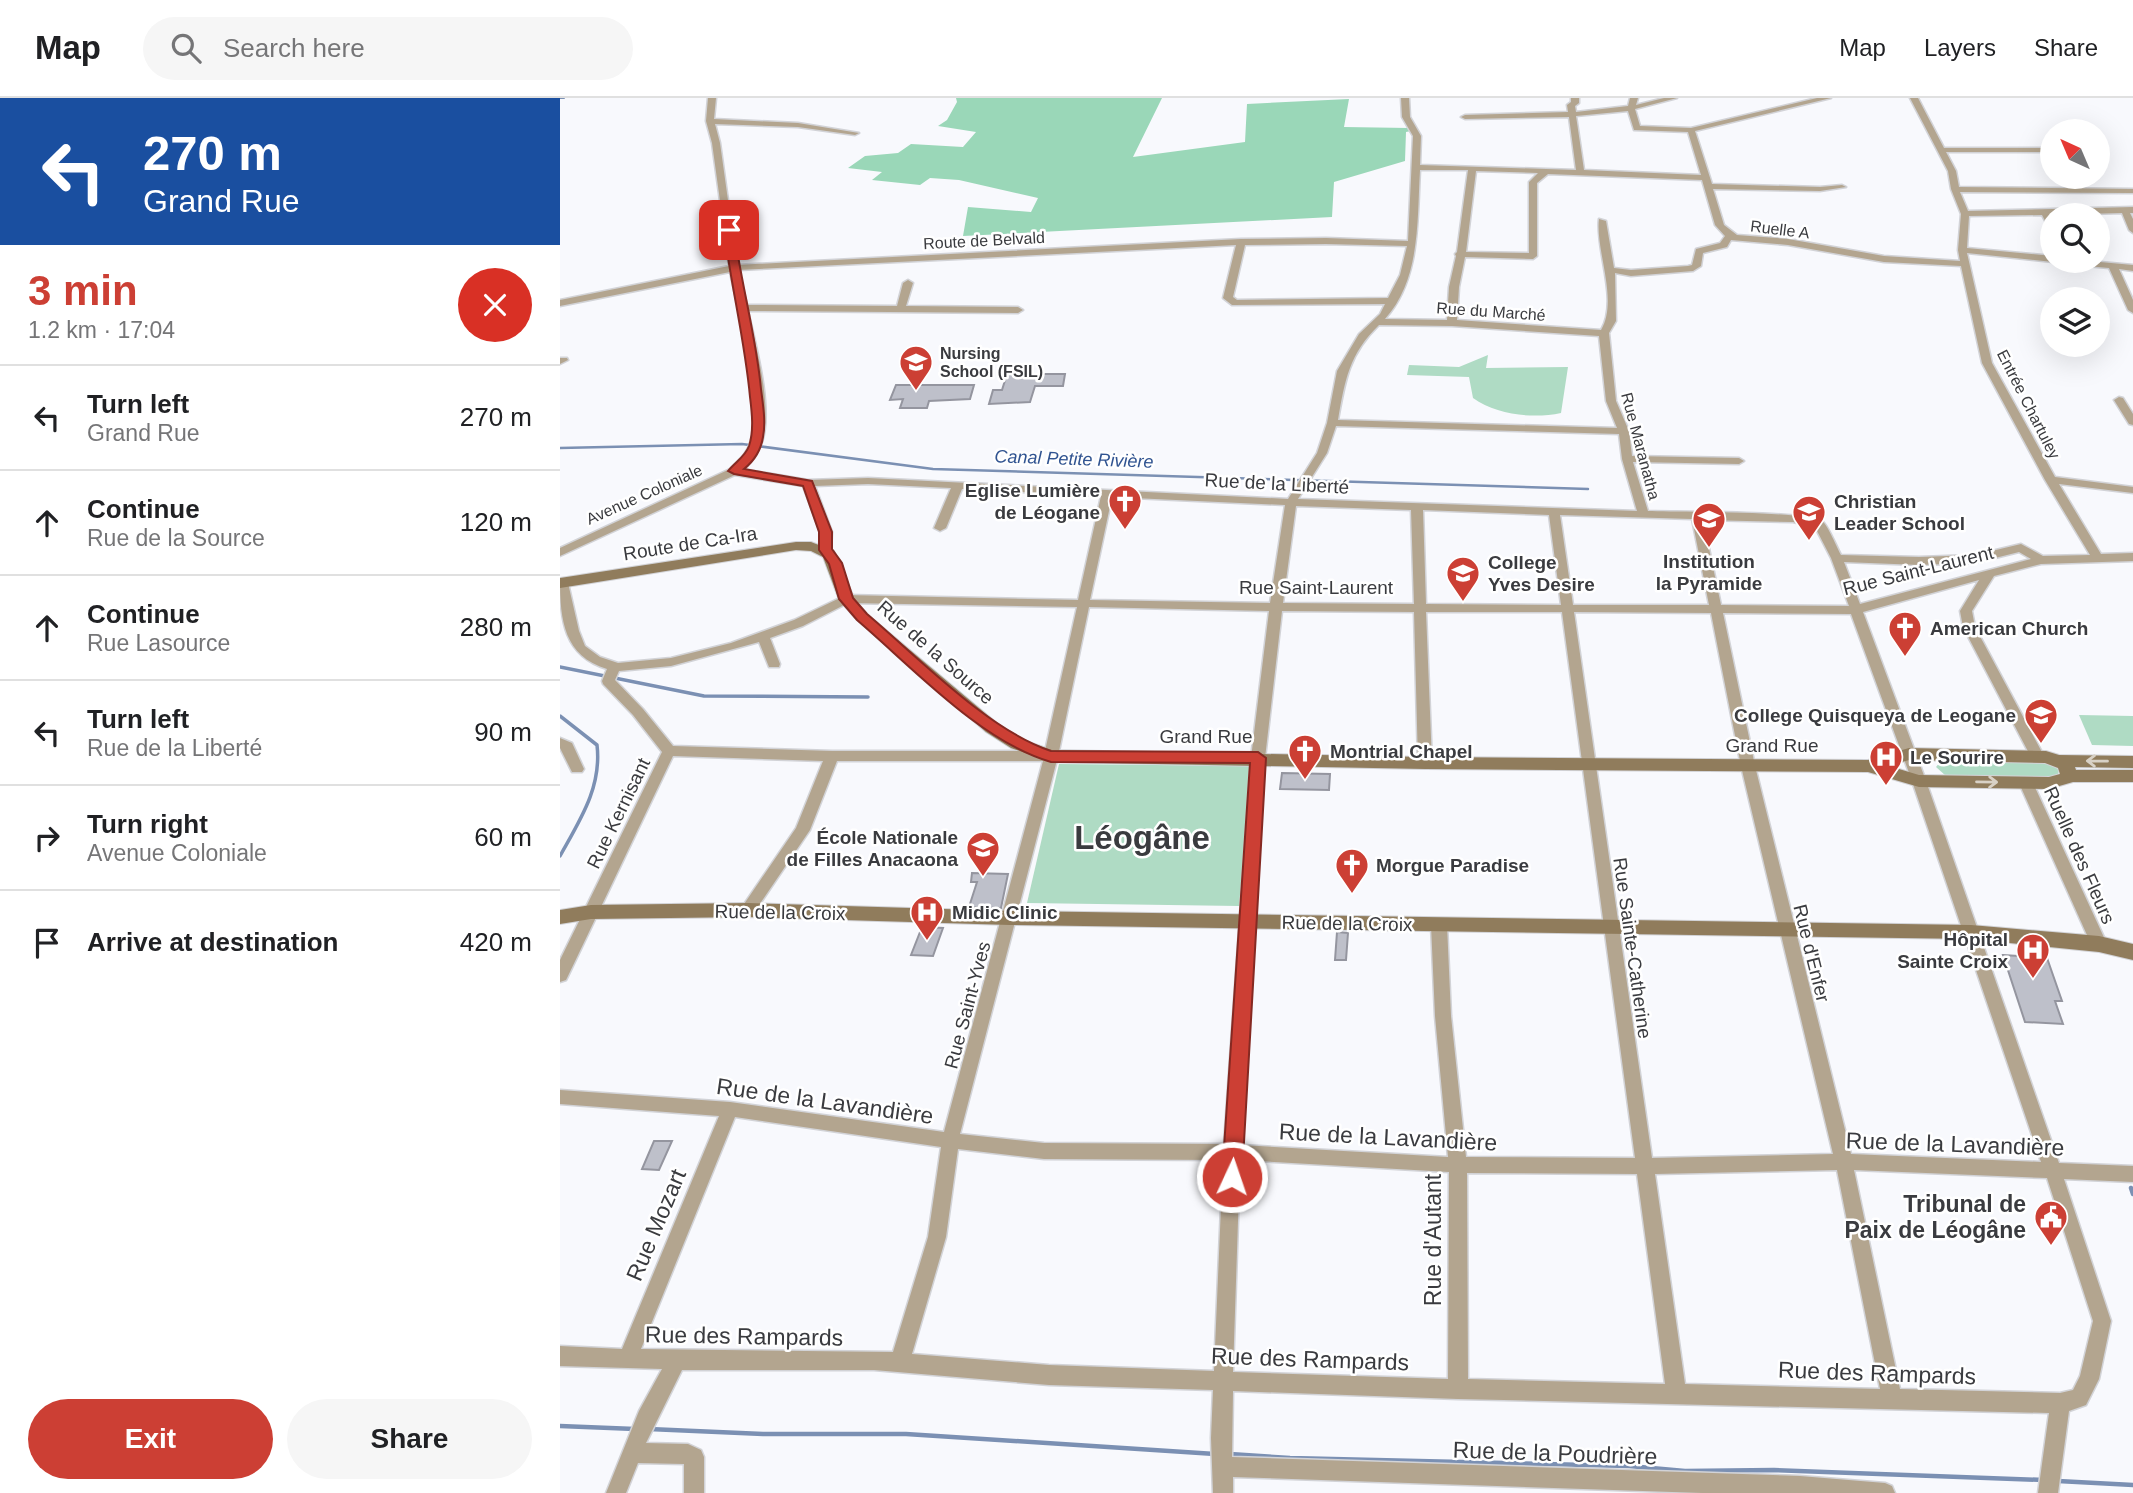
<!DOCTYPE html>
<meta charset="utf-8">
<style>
body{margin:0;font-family:Helvetica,sans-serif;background:#f6f6f6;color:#202124;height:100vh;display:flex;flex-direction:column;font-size:26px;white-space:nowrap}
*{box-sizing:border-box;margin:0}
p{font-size:23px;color:#757577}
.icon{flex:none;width:38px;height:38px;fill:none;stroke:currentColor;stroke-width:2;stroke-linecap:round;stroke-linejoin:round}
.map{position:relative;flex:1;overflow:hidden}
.side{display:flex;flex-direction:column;background:#fff;width:560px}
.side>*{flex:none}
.top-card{background:#1a4fa0;color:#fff;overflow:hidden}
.needle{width:46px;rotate:316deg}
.tools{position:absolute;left:1480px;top:21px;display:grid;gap:14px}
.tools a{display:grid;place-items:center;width:70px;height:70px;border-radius:50%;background:#fff;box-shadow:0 7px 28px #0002;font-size:35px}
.pin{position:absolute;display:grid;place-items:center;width:60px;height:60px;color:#fff;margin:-30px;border-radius:14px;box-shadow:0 4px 10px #0006}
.me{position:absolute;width:77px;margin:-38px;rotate:3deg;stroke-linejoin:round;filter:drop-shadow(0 0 5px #0008)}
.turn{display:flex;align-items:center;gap:24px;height:147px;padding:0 28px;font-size:32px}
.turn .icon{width:91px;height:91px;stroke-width:2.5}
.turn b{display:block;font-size:49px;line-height:60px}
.round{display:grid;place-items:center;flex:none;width:74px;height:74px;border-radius:37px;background:#f6f6f6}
.overview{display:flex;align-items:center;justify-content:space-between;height:119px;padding:0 28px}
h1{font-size:42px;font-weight:600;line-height:52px;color:#cc3f34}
.cta{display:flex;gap:14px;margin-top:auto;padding:14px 28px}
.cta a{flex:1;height:80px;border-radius:42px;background:#cc3f34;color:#fff;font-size:28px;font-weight:600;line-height:80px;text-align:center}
.cta a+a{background:#f6f6f6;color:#202124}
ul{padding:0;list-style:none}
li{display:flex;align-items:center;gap:21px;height:105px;padding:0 28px;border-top:2px solid #e0e0e0}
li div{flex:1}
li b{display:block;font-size:26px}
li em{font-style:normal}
header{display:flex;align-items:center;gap:42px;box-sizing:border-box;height:98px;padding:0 35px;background:#fff;border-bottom:2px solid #e0e0e0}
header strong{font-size:33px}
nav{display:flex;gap:38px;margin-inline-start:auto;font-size:24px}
.search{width:490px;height:63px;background:#f6f6f6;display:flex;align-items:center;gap:18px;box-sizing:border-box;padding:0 24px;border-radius:38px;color:#757577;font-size:26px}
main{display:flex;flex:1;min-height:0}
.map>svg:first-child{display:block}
.green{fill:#afdbc4}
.forest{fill:#9ad7b8}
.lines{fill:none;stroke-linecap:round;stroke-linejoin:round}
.stream-far3{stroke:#7b90b3;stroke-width:2}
.stream-far2{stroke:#7b90b3;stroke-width:2.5}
.stream-far1{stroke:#7b90b3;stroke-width:3.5}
.stream{stroke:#7b90b3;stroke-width:4.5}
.building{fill:#bec0ca;stroke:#94959f;stroke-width:2}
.street-casing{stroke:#d2d3d7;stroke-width:3}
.secondary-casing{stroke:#d2d3d7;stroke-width:2}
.street{fill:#b3a58f;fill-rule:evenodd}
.secondary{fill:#907c5c;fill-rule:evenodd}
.oneway{stroke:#d8d1c6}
.route{fill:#cc3f34;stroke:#852922;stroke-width:2}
.labels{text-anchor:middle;stroke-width:5;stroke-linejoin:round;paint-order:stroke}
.far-street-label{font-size:16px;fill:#3a3b3f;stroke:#fff}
.far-poi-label{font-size:16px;font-weight:bold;fill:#3a3b3f;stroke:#fff;text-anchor:start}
.far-water-label{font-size:18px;font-style:italic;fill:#315491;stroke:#fff}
.street-label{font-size:19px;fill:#3a3b3f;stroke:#fff}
.poi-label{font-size:19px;font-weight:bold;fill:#3a3b3f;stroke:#fff;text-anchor:start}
.near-street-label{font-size:23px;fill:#3a3b3f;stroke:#fff}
.near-poi-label{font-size:23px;font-weight:bold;fill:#3a3b3f;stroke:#fff;text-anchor:end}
.town-label{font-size:33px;font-weight:bold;fill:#3a3b3f;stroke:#fff}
</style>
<header>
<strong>Map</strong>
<div class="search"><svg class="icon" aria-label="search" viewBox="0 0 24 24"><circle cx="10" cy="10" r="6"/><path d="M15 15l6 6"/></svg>Search here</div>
<nav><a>Map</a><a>Layers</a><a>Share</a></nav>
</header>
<main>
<section class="side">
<div class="top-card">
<div class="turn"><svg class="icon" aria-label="left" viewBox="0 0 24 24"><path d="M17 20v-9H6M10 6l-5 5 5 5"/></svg><div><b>270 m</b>Grand Rue</div></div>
</div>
<div class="overview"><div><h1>3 min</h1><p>1.2 km · 17:04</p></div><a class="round" style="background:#d93025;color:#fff"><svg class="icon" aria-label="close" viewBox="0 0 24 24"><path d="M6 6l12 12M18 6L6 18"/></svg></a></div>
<ul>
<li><svg class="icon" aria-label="left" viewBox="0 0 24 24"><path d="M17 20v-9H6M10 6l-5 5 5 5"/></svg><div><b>Turn left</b><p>Grand Rue</p></div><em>270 m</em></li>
<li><svg class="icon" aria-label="ahead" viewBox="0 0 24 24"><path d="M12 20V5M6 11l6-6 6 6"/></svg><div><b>Continue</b><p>Rue de la Source</p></div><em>120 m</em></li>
<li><svg class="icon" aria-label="ahead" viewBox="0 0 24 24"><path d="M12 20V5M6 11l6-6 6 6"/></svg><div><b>Continue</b><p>Rue Lasource</p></div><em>280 m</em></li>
<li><svg class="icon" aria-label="left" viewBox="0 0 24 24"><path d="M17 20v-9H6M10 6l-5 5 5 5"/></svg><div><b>Turn left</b><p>Rue de la Liberté</p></div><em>90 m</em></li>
<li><svg class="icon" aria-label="right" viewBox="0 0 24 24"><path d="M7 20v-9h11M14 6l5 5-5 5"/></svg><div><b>Turn right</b><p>Avenue Coloniale</p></div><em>60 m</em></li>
<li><svg class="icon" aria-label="arrive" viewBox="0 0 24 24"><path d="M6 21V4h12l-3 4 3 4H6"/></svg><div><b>Arrive at destination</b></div><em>420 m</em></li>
</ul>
<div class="cta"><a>Exit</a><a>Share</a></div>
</section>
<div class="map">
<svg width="1573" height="1395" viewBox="0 0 1573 1395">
<rect width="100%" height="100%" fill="#f8f9fd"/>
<g class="green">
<path d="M928 257 926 270 1008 269 1001 315C973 321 937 317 913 300L909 279 847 277 849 267 899 269Z"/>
<path d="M1519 617 1573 618V648L1532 647Z"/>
<path d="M1382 662 1480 664 1494 668 1499 672 1498 677 1491 681 1386 678 1376 669Z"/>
<path d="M499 666 692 668 679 808 467 805Z"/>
</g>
<path class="forest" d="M396 0H602L573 59 685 44 687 6 789 1 784 29 849 30 851 33 846 34 845 63 774 84 772 119 403 138 408 109 471 114 478 100 399 82 370 80 360 87 312 82 322 74 288 70 305 58 338 55 351 46 403 49 416 34 378 28 387 22 397 4Z"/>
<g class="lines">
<path class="stream-far3" d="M0 0H4"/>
<path class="stream-far2" d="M0 350 182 346 373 371 1028 391"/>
<g class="stream-far1">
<path d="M0 569 144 598 308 599"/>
<path d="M0 618 37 647C42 689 20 722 0 758"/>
</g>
<g class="stream">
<path d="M1571 1090 1573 1096"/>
<path d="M0 1328 75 1331"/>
<path d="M89 1331 203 1336H346L655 1356"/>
<path d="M670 1356 730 1360 1069 1368 1125 1373 1214 1372 1484 1382"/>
<path d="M1498 1383 1573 1387"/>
</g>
</g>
<g class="building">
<path d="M447 276H505L503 288H475L470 304 429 306 433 292H442Z"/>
<path d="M336 287H414L410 301 369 303 367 310H340L343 301 330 302Z"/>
<path d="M722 675 770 676 769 692 720 691Z"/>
<path d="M412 775 448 776 441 810 409 809 417 784H411Z"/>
<path d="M362 829 383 830 373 858 351 857Z"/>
<path d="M777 834 788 835 786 862H775Z"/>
<path d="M1443 857 1487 860 1502 903H1495L1503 926 1465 924Z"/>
<path d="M94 1043H112L99 1072 82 1071Z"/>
</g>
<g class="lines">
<defs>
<g id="street">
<path d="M148 0H156L154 21 238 25 299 35 295 37 238 29 155 26 160 45 177 167 681 141 766 140 848 143 853 38 842 19 841 0H849L850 19 861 38 860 67 1016 72 1009 19 905 21 901 19 905 17 1008 14 1007 7 1011 4V0H1019V5L1015 8 1016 14 1068 8 1070 0H1078L1076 7 1104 0H1117L1075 11 1080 28 1131 30 1257 0H1271L1135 33 1152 86 1260 89 1282 87 1286 89 1260 93 1153 91 1164 127 1177 137 1228 141 1324 158 1400 163 1398 152 1401 116 1391 91 1388 73 1350 0H1358L1384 50H1493V54H1386L1396 73 1399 89 1573 91V95L1400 94 1408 113 1573 109V115H1570L1573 121V135L1569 132 1562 115 1491 117 1493 133 1489 130 1482 117 1409 118 1407 150 1493 158V163H1496L1493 164 1407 155 1432 265 1495 379 1573 389V395L1499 386 1541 456 1573 455V463L1481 466 1434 478 1412 513 1415 529 1484 658 1482 661H1472L1403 529 1400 513 1419 482 1303 514 1366 683 1499 1065 1573 1068V1084L1504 1081 1551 1223 1539 1281 1526 1307 1509 1313 1498 1395H1478L1489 1315 898 1301 673 1293 672 1359 1240 1378 1325 1385 1332 1388 1335 1395H1142L673 1379V1395H653L651 1340 653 1292 489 1287 314 1272H122L86 1345 128 1346 141 1352 144 1359V1395H124V1366L78 1365 66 1395H46L79 1313 102 1271 0 1268V1248L62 1251 159 1018 0 1006V992L170 1004 384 1034 483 663H277L250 732 193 816H183L180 812 236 730 263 663 113 658 8 878 6 882 0 884V862L102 654 73 617 43 586 42 583 47 571C4 558 0 522 0 482H6L8 485 19 533 25 548 40 559 58 565 111 560 171 545 234 522 286 497 518 502 541 398 402 391 386 430 380 433 374 430 391 390 308 386 255 388 272 434 271 451 265 455 259 451 260 434 243 388 175 377 0 458V450L170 371C178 363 187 356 190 345 206 303 179 218 170 174L0 208V202L169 168 152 45 146 23ZM1068 13 1074 32 1128 34 1141 77 1024 72 1016 18ZM860 72H908L897 154 895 156 896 158 889 189 887 222 825 221C861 181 857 122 860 72ZM916 73 978 75 969 84V155L906 154ZM988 76 1142 82 1155 127 1165 138 1160 145 1136 151 1132 167 1128 168 1071 172 1054 170 1046 123 1039 121C1035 152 1059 202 1041 232L897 222 899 189 905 159 973 161 977 158V85ZM1171 142 1228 147 1324 164 1401 168 1422 265 1485 382 1530 457 1483 458 1461 446 1415 457 1359 459 1281 457C1277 450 1268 427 1262 423 1246 413 1116 414 1088 413L1073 364 1179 366 1184 363 1179 360 1072 358 1069 333 1056 303 1049 235 1056 223 1055 175 1071 178 1133 173 1141 168 1143 155 1167 149ZM766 146 847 148 840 177 828 200 677 202 673 199 685 147ZM676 147 663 200 672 207 825 206 820 216 799 236 777 273 767 325 757 355 728 401 308 380 248 382 182 371C190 363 198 355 202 344 213 310 196 248 188 213L458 215 463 212 458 209 346 208 353 185 348 182 343 185 337 208 187 207 178 172ZM819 227 892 228 1039 238 1046 303 1057 330 778 322C785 282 789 256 819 227ZM776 328 1059 336 1062 361 1077 413 738 401 767 355ZM552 399 725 407 710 505 530 502ZM736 408 851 412 854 506 723 505ZM863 412 989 417 1001 507 866 506ZM1000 417 1132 421 1149 507H1013ZM1143 422 1233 424 1255 429 1271 460 1289 508 1161 507ZM1459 454 1471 461 1300 506 1284 464 1359 467 1415 465ZM288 505 517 509 485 653H272L113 648 83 611 55 582 59 573 111 568 199 544 209 569H219L220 566 210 540 243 528ZM529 509 709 513 691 660 664 1046 484 1045 400 1036 498 658ZM722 513 854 514 858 665 865 670 872 665 866 514H1002L1075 1060 906 1059 891 918 887 827 884 823H874L871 827 875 918 888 1059 681 1047 705 660ZM1014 514 1151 515 1181 668 1273 1056 1092 1060ZM1163 515 1291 516 1352 683 1481 1064 1291 1056 1195 668ZM175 1019 381 1049 368 1139 333 1254 81 1251ZM398 1051 484 1061 663 1062 654 1273 489 1267 352 1256 386 1139ZM680 1062 889 1074 888 1281 673 1274ZM1277 1072 1320 1291 1125 1286 1095 1076ZM1294 1072 1487 1080 1533 1223 1520 1278 1513 1292 1500 1295 1340 1291ZM907 1075 1077 1076 1105 1286 908 1281Z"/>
<path d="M1501 163H1529L1573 167V173L1559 171 1573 202V215L1568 212 1549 170 1505 166Z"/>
<path d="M0 260H7L8 262 0 266Z"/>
<path d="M1559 299 1563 300 1573 316V327L1569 326 1554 302Z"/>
<path d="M0 640 12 645 24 671 22 674H12L0 650Z"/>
<path d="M1466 680 1473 685 1547 846 1544 850 1539 852 1534 850 1531 846 1459 685Z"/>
</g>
<g id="secondary">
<path d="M236 444H251L274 453 295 502 307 516 438 626 463 642 492 652 865 659 1308 662 1349 650 1486 653 1499 657 1573 658V670L1515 669 1516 672H1573V684H1513L1489 691 1359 689 1308 674 865 671 491 664 451 650 426 634 297 522 279 502 263 459 251 453 236 452 0 490V480ZM1349 662 1485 665 1498 670 1500 676 1489 679 1359 677 1329 668Z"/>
<path d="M188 805 450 813 1411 827 1539 838 1573 846V862L1539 854 1411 841 450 827 188 819 31 821 0 826V812L31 807Z"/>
</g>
</defs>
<use href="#street" class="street-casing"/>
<use href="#secondary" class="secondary-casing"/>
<use href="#street" class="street"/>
<use href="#secondary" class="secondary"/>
</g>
<defs><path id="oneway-shaft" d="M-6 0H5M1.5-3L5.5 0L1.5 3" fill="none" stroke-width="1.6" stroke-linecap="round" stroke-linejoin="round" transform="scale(1.75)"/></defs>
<g class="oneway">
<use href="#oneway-shaft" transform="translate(1537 663) rotate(-179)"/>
<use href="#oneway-shaft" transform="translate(1427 684) rotate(1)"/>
</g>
<path class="route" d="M169 129 174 132C181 186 196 237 201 291 203 307 206 324 203 339 201 352 194 363 184 371L252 383 272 434V451L282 465 293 500 307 516C359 560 428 632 491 653L698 654 706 660 682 1079 679 1085 672 1088 665 1085 662 1079 690 665 491 664C421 644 352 569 297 522L279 501 269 466 259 452V434L243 388 174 376 168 373C175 364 185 359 189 348 194 333 192 315 190 299 185 243 171 188 164 132Z"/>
<defs>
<symbol id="school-pin" viewBox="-11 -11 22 30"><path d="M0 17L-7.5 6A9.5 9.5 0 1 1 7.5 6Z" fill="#cc3f34" stroke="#fff"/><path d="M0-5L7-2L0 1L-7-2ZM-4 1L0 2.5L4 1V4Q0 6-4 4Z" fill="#fff"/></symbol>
<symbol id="church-pin" viewBox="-11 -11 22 30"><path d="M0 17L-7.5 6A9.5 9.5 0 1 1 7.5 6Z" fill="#cc3f34" stroke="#fff"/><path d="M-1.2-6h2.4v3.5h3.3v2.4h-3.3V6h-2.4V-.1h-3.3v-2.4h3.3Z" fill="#fff"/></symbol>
<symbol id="hospital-pin" viewBox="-11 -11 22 30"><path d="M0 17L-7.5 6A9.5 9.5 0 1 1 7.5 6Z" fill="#cc3f34" stroke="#fff"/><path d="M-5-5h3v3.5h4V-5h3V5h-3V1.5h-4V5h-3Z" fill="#fff"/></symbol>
<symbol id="civic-pin" viewBox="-11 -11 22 30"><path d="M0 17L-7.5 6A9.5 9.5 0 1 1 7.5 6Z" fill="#cc3f34" stroke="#fff"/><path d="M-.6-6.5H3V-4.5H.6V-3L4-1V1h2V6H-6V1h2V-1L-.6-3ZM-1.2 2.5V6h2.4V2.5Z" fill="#fff"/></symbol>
</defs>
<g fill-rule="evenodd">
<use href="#school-pin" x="337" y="245" width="38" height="52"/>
<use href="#church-pin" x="546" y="384" width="38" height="52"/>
<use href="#school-pin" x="1230" y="395" width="38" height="52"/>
<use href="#school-pin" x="1130" y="402" width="38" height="52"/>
<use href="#school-pin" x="884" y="456" width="38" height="52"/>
<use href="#church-pin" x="1326" y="511" width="38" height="52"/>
<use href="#school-pin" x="1462" y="598" width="38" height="52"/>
<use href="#church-pin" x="726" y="634" width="38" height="52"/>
<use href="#hospital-pin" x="1307" y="640" width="38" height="52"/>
<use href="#school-pin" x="404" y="731" width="38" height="52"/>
<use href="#church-pin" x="773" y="748" width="38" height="52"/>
<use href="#hospital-pin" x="348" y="795" width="38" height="52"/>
<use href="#hospital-pin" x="1454" y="833" width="38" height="52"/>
<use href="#civic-pin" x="1472" y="1100" width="38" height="52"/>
</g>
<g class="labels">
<g class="far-street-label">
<text transform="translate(1220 131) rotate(7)" y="6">Ruelle A</text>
<text transform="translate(424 142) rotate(-3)" y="6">Route de Belvald</text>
<text transform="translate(931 213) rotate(4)" y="6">Rue du Marché</text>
<text transform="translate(1469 306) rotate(63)" y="6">Entrée Chartuley</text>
<text transform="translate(1081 348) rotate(75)" y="6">Rue Maranatha</text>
<text transform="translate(84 396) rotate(-24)" y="6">Avenue Coloniale</text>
</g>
<g class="far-poi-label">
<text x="380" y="261">Nursing<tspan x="380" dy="18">School (FSIL)</tspan></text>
</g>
<g class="far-water-label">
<text transform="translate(514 361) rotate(2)" y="6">Canal Petite Rivière</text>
</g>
<g class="street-label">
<text transform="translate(717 385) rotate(3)" y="7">Rue de la Liberté</text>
<text transform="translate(130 445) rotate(-9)" y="7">Route de Ca-Ira</text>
<text transform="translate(1358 472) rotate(-14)" y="7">Rue Saint-Laurent</text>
<text x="756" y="496">Rue Saint-Laurent</text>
<text transform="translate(376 554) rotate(41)" y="7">Rue de la Source</text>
<text x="646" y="645">Grand Rue</text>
<text x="1212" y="654">Grand Rue</text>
<text transform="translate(58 715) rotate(-64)" y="7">Rue Kernisant</text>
<text transform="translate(1520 757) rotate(66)" y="7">Ruelle des Fleurs</text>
<text transform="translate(220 814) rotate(1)" y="7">Rue de la Croix</text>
<text transform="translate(787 825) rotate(1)" y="7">Rue de la Croix</text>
<text transform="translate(1073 850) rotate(82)" y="7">Rue Sainte-Catherine</text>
<text transform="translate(1252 855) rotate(76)" y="7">Rue d'Enfer</text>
<text transform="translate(407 907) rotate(-75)" y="7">Rue Saint-Yves</text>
</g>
<g class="poi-label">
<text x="540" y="399" text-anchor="end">Eglise Lumière<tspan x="540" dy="22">de Léogane</tspan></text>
<text x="1274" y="410">Christian<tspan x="1274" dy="22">Leader School</tspan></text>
<text x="1149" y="470" text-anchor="middle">Institution<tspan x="1149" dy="22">la Pyramide</tspan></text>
<text x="928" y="471">College<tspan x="928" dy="22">Yves Desire</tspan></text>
<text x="1370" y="537">American Church</text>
<text x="1456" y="624" text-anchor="end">College Quisqueya de Leogane</text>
<text x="770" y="660">Montrial Chapel</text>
<text x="1350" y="666">Le Sourire</text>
<text x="398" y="746" text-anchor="end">École Nationale<tspan x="398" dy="22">de Filles Anacaona</tspan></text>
<text x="816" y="774">Morgue Paradise</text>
<text x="392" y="821">Midic Clinic</text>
<text x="1448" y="848" text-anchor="end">Hôpital<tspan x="1448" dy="22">Sainte Croix</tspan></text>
</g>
<g class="near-street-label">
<text transform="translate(265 1003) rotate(8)" y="8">Rue de la Lavandière</text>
<text transform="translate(828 1039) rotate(3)" y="8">Rue de la Lavandière</text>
<text transform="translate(1395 1046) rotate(2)" y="8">Rue de la Lavandière</text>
<text transform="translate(96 1127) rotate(-67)" y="8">Rue Mozart</text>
<text transform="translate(873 1142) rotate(-90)" y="8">Rue d'Autant</text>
<text transform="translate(184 1238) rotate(1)" y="8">Rue des Rampards</text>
<text transform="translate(750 1261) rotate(2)" y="8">Rue des Rampards</text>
<text transform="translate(1317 1275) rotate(2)" y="8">Rue des Rampards</text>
<text transform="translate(995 1355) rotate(2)" y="8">Rue de la Poudrière</text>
</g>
<g class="near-poi-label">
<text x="1466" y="1114">Tribunal de<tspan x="1466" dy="26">Paix de Léogâne</tspan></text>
</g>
<g class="town-label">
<text x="582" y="751">Léogâne</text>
</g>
</g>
</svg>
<div class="tools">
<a><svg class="needle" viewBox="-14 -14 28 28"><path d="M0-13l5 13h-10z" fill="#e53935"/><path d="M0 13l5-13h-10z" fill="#757577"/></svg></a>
<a><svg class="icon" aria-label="search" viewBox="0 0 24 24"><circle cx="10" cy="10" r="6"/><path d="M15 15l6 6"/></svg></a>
<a><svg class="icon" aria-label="layers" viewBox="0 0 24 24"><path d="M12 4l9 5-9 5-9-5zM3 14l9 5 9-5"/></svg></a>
</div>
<div class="pin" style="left:169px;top:132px;background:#d93025"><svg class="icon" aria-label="arrive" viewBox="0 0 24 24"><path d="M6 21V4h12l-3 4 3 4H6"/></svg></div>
<svg class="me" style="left:672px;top:1079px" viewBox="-20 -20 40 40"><circle r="17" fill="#cc3f34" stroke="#fff" stroke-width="3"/><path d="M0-11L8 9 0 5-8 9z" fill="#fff"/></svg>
</div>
</main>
